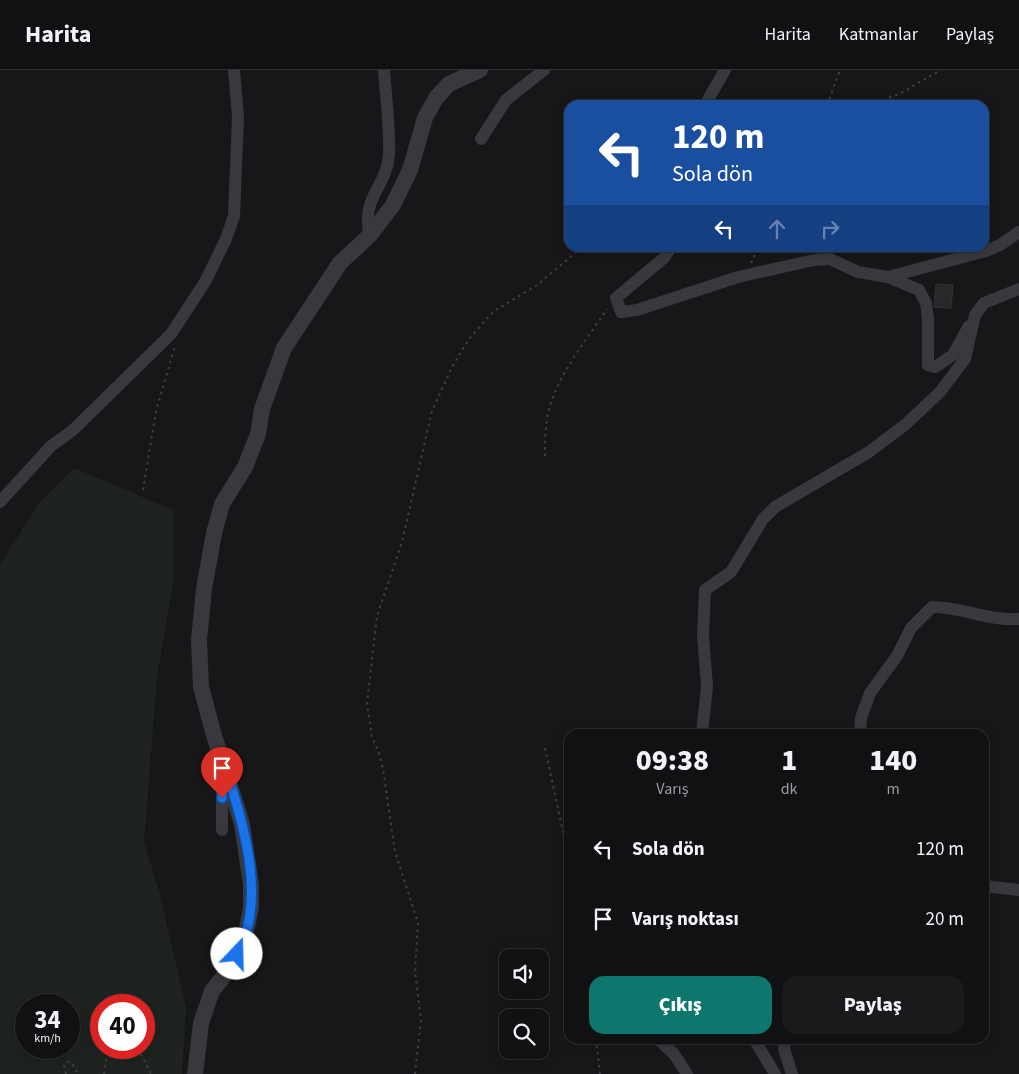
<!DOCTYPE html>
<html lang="tr">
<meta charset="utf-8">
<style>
body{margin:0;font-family:"Source Sans 3",sans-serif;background:#1a1a1c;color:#f1f3f6;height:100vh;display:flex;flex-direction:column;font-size:19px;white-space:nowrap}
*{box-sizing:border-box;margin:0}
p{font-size:16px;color:#9c9da0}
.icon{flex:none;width:28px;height:28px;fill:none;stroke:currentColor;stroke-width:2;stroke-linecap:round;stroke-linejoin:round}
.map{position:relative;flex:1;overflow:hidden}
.sheet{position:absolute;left:564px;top:659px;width:425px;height:315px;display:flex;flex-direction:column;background:#111113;border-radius:15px;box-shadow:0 2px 12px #0003,0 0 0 1px #303133}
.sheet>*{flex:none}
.banner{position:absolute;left:564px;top:30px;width:425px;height:152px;border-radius:15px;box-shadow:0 2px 12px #0003,0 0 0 1px #303133;background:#1a4fa0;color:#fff;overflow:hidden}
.fabs{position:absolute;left:499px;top:879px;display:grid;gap:10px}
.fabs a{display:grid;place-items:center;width:50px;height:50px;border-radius:10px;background:#111113;box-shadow:0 2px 12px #0003,0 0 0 1px #303133;font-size:25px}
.speed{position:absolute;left:15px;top:924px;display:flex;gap:10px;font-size:25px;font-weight:700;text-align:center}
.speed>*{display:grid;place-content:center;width:65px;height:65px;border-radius:50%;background:#111113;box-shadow:0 2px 12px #0003,0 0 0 1px #303133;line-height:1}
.speed small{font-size:12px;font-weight:400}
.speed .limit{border:8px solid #d22;background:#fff;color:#111}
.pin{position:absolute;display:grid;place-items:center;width:42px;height:42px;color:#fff;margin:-51px -21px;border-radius:50% 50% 50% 0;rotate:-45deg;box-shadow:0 0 5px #0007}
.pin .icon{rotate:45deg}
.me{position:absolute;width:55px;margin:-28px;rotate:21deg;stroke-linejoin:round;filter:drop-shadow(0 0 4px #0008)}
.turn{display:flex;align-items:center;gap:18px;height:105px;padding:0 25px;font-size:22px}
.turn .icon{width:65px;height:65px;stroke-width:2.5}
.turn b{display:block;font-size:35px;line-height:42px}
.lanes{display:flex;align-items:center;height:48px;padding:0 25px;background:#0003;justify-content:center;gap:25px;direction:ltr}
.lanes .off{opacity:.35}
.eta{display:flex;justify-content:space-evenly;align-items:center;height:85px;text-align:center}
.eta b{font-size:30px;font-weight:800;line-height:35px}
.primary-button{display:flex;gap:10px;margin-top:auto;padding:10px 25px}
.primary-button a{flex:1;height:58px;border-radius:15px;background:#0f766e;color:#fff;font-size:20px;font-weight:800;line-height:58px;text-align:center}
.primary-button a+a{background:#1a1a1c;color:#f1f3f6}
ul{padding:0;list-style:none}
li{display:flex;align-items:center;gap:15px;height:70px;padding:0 25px}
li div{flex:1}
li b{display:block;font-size:19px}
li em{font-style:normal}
header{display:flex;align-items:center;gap:30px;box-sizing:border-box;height:70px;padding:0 25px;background:#111113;border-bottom:1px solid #303133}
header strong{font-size:24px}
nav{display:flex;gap:28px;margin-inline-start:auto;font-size:18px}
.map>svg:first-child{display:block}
.green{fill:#1e231f;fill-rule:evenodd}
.building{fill:#28272a;stroke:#323135}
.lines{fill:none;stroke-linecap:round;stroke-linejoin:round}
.path{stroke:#3f3f44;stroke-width:2;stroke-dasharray:2.5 4;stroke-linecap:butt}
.minor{stroke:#38393d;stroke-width:12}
.tertiary{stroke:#38393d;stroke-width:16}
.route-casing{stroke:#114b97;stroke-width:12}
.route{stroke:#1a73e8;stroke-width:9}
</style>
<header>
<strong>Harita</strong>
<nav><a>Harita</a><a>Katmanlar</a><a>Paylaş</a></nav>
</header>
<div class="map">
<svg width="1019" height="1004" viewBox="0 0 1019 1004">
<rect width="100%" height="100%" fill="#171719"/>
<path class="green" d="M74 398 173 440V513L157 607 144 771 159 822 186 937 182 1004H0V495L39 433ZM26 935H69V978H26ZM101 935H144V978H101Z"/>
<path class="building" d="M936 214 953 215 951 238 934 237Z"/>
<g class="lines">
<g class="path">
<path d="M827 35 840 0"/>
<path d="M871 35 899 24 941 0"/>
<path d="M751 193 758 178"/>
<path d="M545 386C545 370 545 352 550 336 560 302 587 269 607 239"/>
<path d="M143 420 156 341 175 276"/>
<path d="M545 678 569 790"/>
<path d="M113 935 116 933 121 935"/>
<path d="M596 969 600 1004"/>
<path d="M138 978 151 1004"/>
<path d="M66 1004 64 996 68 992 72 993 78 1004"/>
<path d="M104 1004 108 978"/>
<path d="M415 1004 421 950 415 901 418 853 395 782 383 699 379 683 372 667 367 634 377 546 402 472 432 341 452 297 469 269 494 241 536 216 581 178"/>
</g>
<g class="minor">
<path d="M705 35 725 0"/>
<path d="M481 69 506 30 544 0"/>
<path d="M370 165C360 128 387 117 389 85 390 57 386 28 384 0"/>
<path d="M671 178 664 188 616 228 621 242 637 240 738 207 814 190 830 189 858 202 888 207 919 220 926 233 928 249V295L935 297 953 285 969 256"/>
<path d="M888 207 986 181 1000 175 1019 162"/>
<path d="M0 432 51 376 73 360 171 264 205 212 226 169 234 146 238 47 234 0"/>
<path d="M702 664 707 616 703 566 705 520 731 502 763 449 775 437 869 382 906 354 940 322 965 289 975 245 984 233 1019 219"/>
<path d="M860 664 861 648 870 623 897 586 911 558 932 537C962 537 988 551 1019 549"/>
<path d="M222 760V700"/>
<path d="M984 816 1019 820"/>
<path d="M658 969 674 984 687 1004"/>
<path d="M754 969 775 1004"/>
<path d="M785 969 784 979 792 1004"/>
</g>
<path class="tertiary" d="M195 1004 201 953 212 921 231 897 244 872 251 838V815L242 754 213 662 201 617 199 570 204 519 214 463 222 434 245 397 258 364 262 339 284 278 340 193 370 165 393 135 410 100 425 48 436 28 449 14 480 0"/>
</g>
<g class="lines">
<defs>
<path id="route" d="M222 728 223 690C241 747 269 828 237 884"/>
</defs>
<use href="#route" class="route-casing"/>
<use href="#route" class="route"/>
</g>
</svg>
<div class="fabs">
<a><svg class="icon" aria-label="sound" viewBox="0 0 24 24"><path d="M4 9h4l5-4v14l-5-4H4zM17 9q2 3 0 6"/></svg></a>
<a><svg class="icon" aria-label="search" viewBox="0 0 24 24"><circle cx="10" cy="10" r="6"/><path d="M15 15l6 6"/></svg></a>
</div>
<div class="speed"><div>34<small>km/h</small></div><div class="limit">40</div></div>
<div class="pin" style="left:222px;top:728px;background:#d93025"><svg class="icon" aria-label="arrive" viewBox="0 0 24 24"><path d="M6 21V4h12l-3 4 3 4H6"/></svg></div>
<svg class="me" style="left:237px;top:884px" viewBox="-20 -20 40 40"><circle r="19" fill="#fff"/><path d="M0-13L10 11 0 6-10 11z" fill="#1a73e8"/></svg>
<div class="banner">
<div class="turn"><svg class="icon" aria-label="left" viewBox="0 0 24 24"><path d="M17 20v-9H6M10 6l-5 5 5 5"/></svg><div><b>120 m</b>Sola dön</div></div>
<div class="lanes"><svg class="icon" aria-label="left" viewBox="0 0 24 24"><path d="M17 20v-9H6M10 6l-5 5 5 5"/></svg><svg class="icon off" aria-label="ahead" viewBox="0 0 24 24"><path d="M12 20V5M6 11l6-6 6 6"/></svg><svg class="icon off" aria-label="right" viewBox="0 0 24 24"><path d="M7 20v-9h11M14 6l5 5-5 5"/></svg></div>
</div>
<section class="sheet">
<div class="eta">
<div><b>09:38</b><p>Varış</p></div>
<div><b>1</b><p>dk</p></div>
<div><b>140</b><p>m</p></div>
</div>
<ul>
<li><svg class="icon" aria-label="left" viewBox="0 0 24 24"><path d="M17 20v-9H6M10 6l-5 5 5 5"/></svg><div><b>Sola dön</b></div><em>120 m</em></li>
<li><svg class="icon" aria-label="arrive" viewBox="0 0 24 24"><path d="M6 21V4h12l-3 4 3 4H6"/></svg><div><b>Varış noktası</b></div><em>20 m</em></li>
</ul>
<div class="primary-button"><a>Çıkış</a><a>Paylaş</a></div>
</section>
</div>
